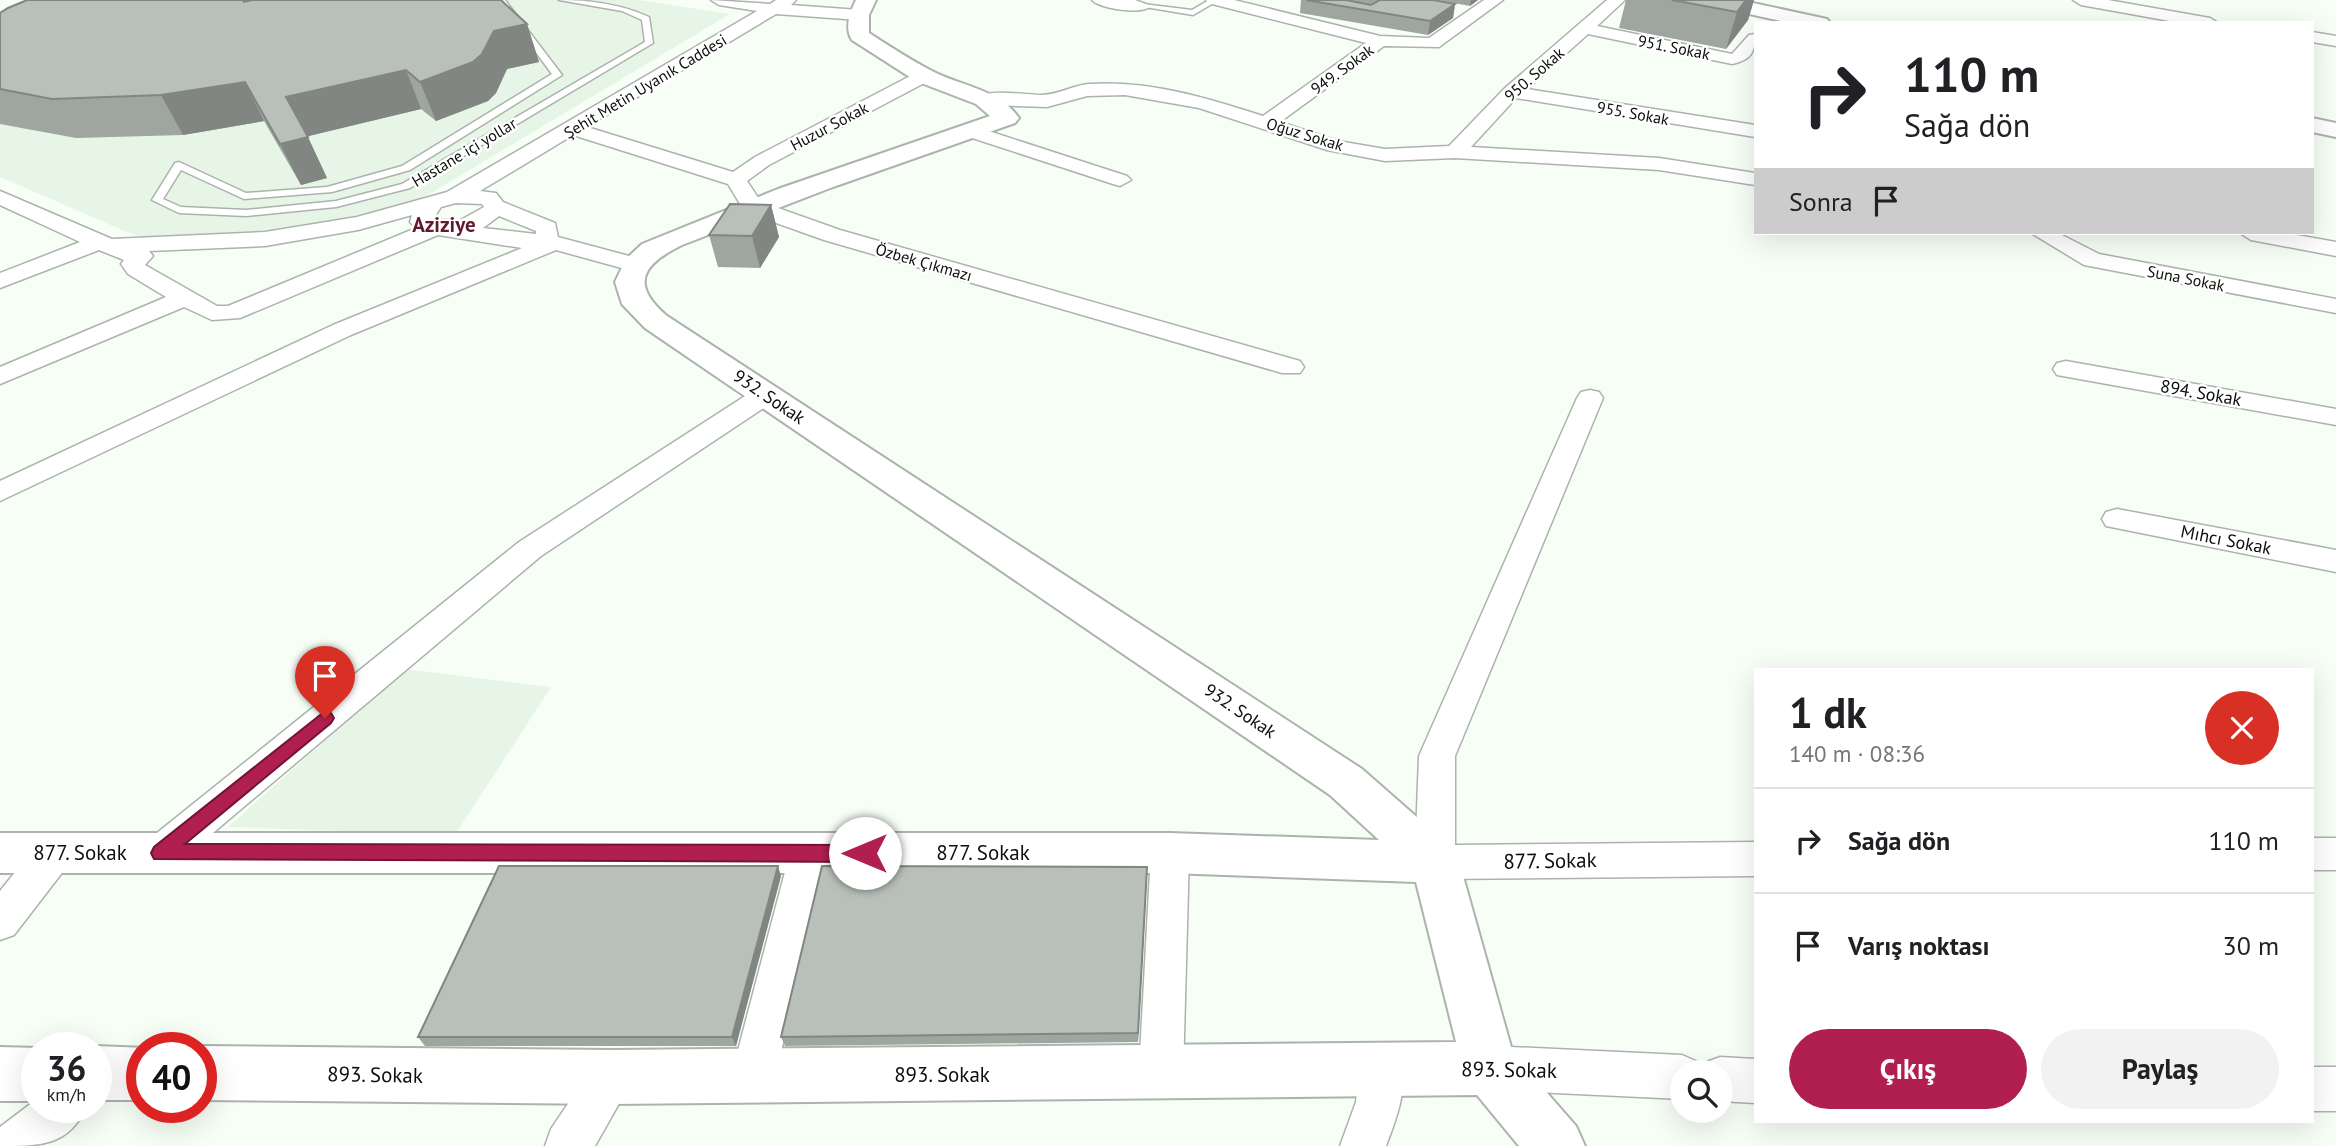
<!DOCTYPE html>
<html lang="tr">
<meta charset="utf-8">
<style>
body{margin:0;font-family:"PT Sans",sans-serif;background:#f2f2f2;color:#202124;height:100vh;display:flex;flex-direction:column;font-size:26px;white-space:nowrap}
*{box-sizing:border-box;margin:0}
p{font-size:23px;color:#757577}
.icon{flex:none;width:38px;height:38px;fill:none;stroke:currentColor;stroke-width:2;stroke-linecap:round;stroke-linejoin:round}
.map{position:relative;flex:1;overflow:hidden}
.panel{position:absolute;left:1754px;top:668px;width:560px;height:455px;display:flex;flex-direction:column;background:#fff;border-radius:0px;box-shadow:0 7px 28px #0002}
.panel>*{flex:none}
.hud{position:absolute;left:1754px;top:21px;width:560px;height:214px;border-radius:0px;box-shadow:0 7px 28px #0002;background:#fff;color:#202124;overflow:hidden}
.controls{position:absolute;left:1670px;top:1060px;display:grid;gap:14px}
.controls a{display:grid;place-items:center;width:63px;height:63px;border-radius:50%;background:#fff;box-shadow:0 7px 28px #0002;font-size:35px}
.speed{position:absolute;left:21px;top:1032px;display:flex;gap:14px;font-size:35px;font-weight:700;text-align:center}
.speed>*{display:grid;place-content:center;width:91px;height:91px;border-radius:50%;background:#fff;box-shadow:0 7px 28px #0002;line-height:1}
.speed small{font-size:18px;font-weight:400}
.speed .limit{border:10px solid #d22;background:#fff;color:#111}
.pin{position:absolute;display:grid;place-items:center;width:60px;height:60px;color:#fff;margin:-72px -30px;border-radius:50% 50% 50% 0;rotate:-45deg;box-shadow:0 0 7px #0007}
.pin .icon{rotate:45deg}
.me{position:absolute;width:77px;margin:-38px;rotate:270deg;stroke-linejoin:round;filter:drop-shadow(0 0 5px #0008)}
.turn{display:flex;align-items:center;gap:24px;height:147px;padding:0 35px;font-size:32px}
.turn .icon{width:91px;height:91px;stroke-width:2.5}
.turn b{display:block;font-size:49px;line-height:60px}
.then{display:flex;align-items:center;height:66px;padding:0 35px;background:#0003;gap:14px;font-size:26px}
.round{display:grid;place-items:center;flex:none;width:74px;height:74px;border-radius:37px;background:#f2f2f2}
.headline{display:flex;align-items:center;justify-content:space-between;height:119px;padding:0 35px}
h1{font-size:42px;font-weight:800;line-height:52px}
.cta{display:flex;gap:14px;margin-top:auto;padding:14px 35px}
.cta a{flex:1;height:80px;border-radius:42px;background:#b01f50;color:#fff;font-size:28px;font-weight:800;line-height:80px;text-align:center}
.cta a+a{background:#f2f2f2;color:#202124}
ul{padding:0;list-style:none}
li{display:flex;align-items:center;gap:21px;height:105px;padding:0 35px;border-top:2px solid #e0e0e0}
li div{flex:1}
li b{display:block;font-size:26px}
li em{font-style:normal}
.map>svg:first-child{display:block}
.built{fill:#e7f5e7}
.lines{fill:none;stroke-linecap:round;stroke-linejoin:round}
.service-casing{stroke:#acb3ac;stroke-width:3}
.minor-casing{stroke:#acb3ac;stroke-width:3}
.tertiary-casing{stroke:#acb3ac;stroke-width:4}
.secondary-casing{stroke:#acb3ac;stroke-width:4}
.service{fill:#fff;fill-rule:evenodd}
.minor{fill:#fff;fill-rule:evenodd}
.tertiary{fill:#fff;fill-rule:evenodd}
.secondary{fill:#fff;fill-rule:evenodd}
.wall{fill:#9fa59f}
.shaded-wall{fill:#828682}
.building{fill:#b9c0b9;stroke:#828682;stroke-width:2}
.route{fill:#b01f50;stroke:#721434;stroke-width:2}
.labels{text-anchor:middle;stroke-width:5;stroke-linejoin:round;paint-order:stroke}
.far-street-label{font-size:16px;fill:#0c0f0c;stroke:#fff}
.street-label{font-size:18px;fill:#0c0f0c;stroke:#fff}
.far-district-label{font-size:21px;font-weight:bold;fill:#601b2e;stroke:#fff}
.near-street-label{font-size:21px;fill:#0c0f0c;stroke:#fff}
</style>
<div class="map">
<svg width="2336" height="1146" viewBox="0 0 2336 1146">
<rect width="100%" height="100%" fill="#f6fef6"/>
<g class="built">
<path d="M90 0H639L730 14 428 195 369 217 271 232 150 242 0 177V29Z"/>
<path d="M405 669 551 687 455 835 228 827Z"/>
</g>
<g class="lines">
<defs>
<g id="service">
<path d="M497 0H505L562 75 410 170 332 192 244 199 181 170 163 199 181 207 246 210 336 201 402 184 645 42 642 20 622 11 559 0C591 0 620 4 649 17L653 43 410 188 336 207 246 216 179 213 152 200 175 163 179 162 246 193 327 187 402 166 552 74Z"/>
<path d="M1209 0 1217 1 1193 15 1139 6 1143 4 1192 10Z"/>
</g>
<g id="minor">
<path d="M711 0 770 4 776 0H796L791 5 859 10 867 15 859 20 776 14 587 127 733 172 755 157 918 72H930L933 76 930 80 769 165 747 181 761 202 840 230 1300 361 1304 367 1300 373H1282L824 240 745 212 728 184 573 135 480 191 496 193 503 202 555 223 558 237 644 260 648 265 644 270 636 272 556 250 351 335 0 501V481L333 325 522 248 438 235 240 318 212 320 184 307 0 384V367L166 297 128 274 121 264 124 260 99 250 0 288V273L80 242 0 205V191L112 239 265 232 357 217 447 192 757 11 719 5ZM456 203 482 204 484 207 459 221 433 219 441 207ZM412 215 410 222 416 228 228 306H217L145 265 153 256 149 251 265 246 358 230ZM499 216 536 231V234L483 228Z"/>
<path d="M1092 0H1135L1151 6C1142 15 1101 9 1092 0Z"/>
<path d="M1206 0H1234L1380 36 1429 38 1484 0H1503L1439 47 1384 46 1280 122 1338 141 1385 149 1449 146 1505 88 1607 0H1625L1597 26 1732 54 1749 35 1755 34C1755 53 1751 60 1732 64L1588 34 1527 89 1755 125V137L1516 98 1471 147 1659 158 1755 173V185L1659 170 1455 158 1385 161 1327 150 1199 108 1125 95 1087 96 1047 107 984 105 975 99C983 88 1027 95 1042 95 1058 95 1073 85 1089 84 1149 80 1207 98 1263 116L1366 43 1208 3Z"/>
<path d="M2073 0H2108L2210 18 2218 23H2181L2081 5Z"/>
<path d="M2312 32 2336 36V46L2312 42Z"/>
<path d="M970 125 1127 176 1131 180 1120 186 1113 184 963 135 960 131Z"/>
<path d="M2031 233H2058L2099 254 2336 299V313L2084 265Z"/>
<path d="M2240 233H2286L2336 242V256L2251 240Z"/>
<path d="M2066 361 2336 409V425L2057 375 2053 369 2057 363Z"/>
<path d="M765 387 774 389 778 395 774 401 541 556 175 865 161 869 147 865 142 853 147 841 519 542 756 389Z"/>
<path d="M1590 390 1599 392 1603 398 1455 756V845L1755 842V876L1435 879 1421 874 1415 862 1419 756 1577 398 1581 392Z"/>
<path d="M2117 509 2336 550V572L2106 526 2102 519 2106 512Z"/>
<path d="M54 837 68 841 73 853 68 865 14 935 0 940V891L40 841Z"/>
<path d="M809 837 823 841 828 853 775 1077 769 1092 753 1099 737 1092 731 1077 790 853 795 841Z"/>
<path d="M1170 837 1184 841 1189 853 1183 1073 1177 1088 1161 1095 1145 1088 1139 1073 1151 853 1156 841Z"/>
<rect x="2312" y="838" width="24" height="32"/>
<path d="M1490 1046 1682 1055 1698 1062 1701 1070 1704 1063 1720 1057 1755 1059V1103L1720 1101V1073H1682V1099L1490 1090 1474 1083 1468 1068 1474 1053Z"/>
<path d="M1381 1049 1397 1056C1410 1087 1397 1116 1386 1146H1340L1356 1102 1359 1071 1365 1056Z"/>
<path d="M612 1055 628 1062 634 1077 595 1146H545L551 1129 596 1062Z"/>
<rect x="2312" y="1067" width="24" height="44"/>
<path d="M37 1099V1108H86C68 1146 40 1146 0 1146V1127Z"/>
</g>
<g id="tertiary">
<path d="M856 0H876L869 15V33C889 46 909 59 930 70 959 86 998 88 1019 118L1015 123 833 187 682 245C643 264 629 284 667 316L1362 769 1452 848 1459 862 1513 1054 1576 1126 1585 1146H1519L1477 1095 612 1104 201 1100V1048H196L201 1046 612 1050 1456 1042 1416 882 1170 873H0V833H1170L1379 840 1330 795 645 328 622 304 615 282 626 259 642 244 778 189 990 116 976 104 916 81 852 40C844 28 850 12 856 0Z"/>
<path d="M96 1046 147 1048H142V1100H96V1048H91Z"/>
<path d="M0 1047 39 1048H37V1101H0Z"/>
</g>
<g id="secondary">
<path d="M1700 0H1739L1827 19 1830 23H1790L1703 4Z"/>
<path d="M2312 118 2336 123V137L2312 132Z"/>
</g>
</defs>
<use href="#service" class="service-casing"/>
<use href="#minor" class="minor-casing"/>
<use href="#tertiary" class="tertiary-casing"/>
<use href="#secondary" class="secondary-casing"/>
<use href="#service" class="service"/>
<use href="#minor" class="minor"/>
<use href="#tertiary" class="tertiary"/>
<use href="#secondary" class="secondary"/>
</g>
<g class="wall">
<path d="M1301 0H1346L1371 5H1372L1349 0H1433L1455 4 1453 18 1428 35 1300 13Z"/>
<path d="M1438 0H1478L1470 6Z"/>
<path d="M1626 0H1754L1748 20 1726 49 1619 28Z"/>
<path d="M0 13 527 24 539 62 507 69 496 93 488 101 436 121 421 109 307 136 327 178 301 185 264 121 183 135 76 138 0 124Z"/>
<path d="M771 205 779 237 760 268 718 267 709 235Z"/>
<path d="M1147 867 1138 1042 785 1046 781 1037Z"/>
<path d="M781 876 736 1046H425L418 1037Z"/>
</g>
<g class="shaded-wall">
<path d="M1471 0H1478L1470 6Z"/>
<path d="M1746 0H1754L1748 20 1726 49 1737 12Z"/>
<path d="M1455 4 1453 18 1428 35 1430 21Z"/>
<path d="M527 24 539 62 507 69 496 93 488 101 436 121 420 82 494 31Z"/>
<path d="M406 70 421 109 305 137 286 97Z"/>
<path d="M245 82 264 121 183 135 161 95Z"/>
<path d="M308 137 327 178 301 185 280 144Z"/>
<path d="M771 205 779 237 760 268 752 236Z"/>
<path d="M778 866 781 876 736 1046 732 1037Z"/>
<path d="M1147 867V877L1138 1042V1033Z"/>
</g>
<g class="building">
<path d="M27 0H246L243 2 253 0H501L527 24 494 31 482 54 473 62 420 82 406 70 286 97 308 137 280 144 245 82 161 95 52 99 0 89V13L8 8Z"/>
<path d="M1306 0H1346L1371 5 1380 0H1433L1455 4 1430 21Z"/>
<path d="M1672 0H1746L1737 12Z"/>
<path d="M730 204 771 205 752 236 709 235Z"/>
<path d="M499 866H778L732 1037H418Z"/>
<path d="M822 866 1147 867 1138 1033 781 1037Z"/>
</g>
<path class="route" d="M325 711 331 713 334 718 331 723 185 844 865 845 872 848 875 853 872 859 865 862 154 859 151 853 154 847Z"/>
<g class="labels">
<g class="far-street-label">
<text transform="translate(1674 47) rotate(11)" y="6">951. Sokak</text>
<text transform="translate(1342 69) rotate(-36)" y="6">949. Sokak</text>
<text transform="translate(1534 74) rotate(-41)" y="6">950. Sokak</text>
<text transform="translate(645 86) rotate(-31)" y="6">Şehit Metin Uyanık Caddesi</text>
<text transform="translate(1633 113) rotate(10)" y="6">955. Sokak</text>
<text transform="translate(829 126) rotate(-28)" y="6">Huzur Sokak</text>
<text transform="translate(1305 134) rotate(17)" y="6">Oğuz Sokak</text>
<text transform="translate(464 152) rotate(-31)" y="6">Hastane içi yollar</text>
<text transform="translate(924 262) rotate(16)" y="6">Özbek Çıkmazı</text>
<text transform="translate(2186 278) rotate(11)" y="6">Suna Sokak</text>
</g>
<g class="street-label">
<text transform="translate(2201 393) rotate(10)" y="6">894. Sokak</text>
<text transform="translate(769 397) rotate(34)" y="6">932. Sokak</text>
<text transform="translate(2226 540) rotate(11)" y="6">Mıhcı Sokak</text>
<text transform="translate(1240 711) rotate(34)" y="6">932. Sokak</text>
</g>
<g class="far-district-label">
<text x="444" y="232">Aziziye</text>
</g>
<g class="near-street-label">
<text x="80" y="860">877. Sokak</text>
<text x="983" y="860">877. Sokak</text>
<text transform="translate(1550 861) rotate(-1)" y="7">877. Sokak</text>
<text transform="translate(1509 1070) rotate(1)" y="7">893. Sokak</text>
<text transform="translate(375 1075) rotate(1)" y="7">893. Sokak</text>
<text x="942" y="1082">893. Sokak</text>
</g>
</g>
</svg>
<div class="controls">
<a><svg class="icon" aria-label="search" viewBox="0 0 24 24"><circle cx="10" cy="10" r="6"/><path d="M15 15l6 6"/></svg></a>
</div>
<div class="speed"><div>36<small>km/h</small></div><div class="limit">40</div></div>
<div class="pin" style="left:325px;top:718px;background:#d93025"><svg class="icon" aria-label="arrive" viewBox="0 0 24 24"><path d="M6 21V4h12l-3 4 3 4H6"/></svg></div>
<svg class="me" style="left:865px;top:853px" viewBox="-20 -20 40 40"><circle r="19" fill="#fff"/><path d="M0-13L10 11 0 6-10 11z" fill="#b01f50"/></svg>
<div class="hud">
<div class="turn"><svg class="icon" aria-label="right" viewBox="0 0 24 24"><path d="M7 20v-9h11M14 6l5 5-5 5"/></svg><div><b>110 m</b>Sağa dön</div></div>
<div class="then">Sonra<svg class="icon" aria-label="arrive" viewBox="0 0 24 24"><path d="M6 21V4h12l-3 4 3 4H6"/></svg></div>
</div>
<section class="panel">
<div class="headline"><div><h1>1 dk</h1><p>140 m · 08:36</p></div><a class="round" style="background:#d93025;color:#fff"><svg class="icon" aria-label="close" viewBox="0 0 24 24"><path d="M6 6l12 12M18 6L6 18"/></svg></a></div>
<ul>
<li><svg class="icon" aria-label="right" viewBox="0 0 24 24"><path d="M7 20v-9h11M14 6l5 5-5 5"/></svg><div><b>Sağa dön</b></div><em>110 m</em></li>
<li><svg class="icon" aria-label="arrive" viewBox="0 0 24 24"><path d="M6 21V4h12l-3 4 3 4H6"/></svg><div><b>Varış noktası</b></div><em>30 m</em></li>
</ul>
<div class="cta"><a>Çıkış</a><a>Paylaş</a></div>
</section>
</div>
